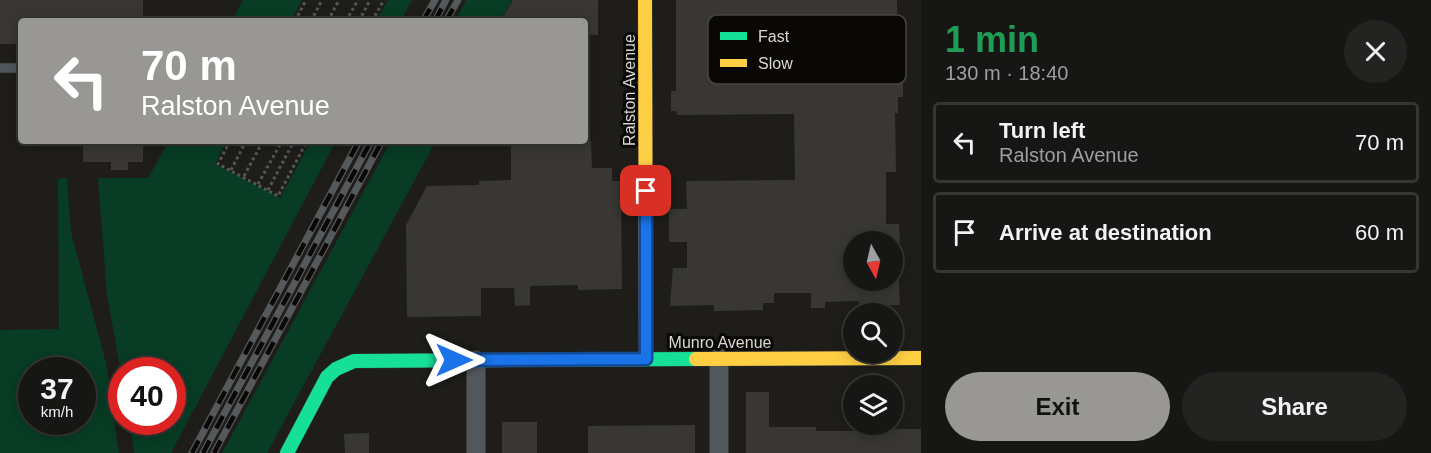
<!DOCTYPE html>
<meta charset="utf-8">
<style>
body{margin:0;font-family:Arial,sans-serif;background:#232322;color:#f1f3f6;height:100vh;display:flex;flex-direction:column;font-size:22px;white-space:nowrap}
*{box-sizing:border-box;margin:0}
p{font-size:20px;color:#9e9fa0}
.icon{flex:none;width:33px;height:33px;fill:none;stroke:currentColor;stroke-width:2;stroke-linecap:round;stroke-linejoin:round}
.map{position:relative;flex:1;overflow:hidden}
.sheet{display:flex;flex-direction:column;background:#161614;width:510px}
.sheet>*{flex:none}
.guide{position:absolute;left:18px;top:18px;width:570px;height:126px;border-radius:6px;box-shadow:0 3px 15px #0003,0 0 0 2px #353534;background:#989793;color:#fff;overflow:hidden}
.needle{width:39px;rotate:172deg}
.controls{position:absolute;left:843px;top:231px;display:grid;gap:12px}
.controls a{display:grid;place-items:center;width:60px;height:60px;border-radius:50%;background:#161614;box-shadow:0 3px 15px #0003,0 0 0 2px #353534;font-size:30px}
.speed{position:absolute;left:18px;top:357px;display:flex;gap:12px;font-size:30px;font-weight:700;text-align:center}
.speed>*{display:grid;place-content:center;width:78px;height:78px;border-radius:50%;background:#161614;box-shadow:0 3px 15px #0003,0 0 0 2px #353534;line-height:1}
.speed small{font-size:15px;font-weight:400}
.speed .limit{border:9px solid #d22;background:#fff;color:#111}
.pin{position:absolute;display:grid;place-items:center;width:51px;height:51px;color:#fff;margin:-26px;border-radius:12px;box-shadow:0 3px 9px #0006}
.me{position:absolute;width:66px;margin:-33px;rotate:90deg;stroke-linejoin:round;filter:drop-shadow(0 0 4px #0008)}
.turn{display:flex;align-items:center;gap:21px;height:126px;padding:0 24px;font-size:27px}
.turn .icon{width:78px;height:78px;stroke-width:2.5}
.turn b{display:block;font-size:42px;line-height:51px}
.round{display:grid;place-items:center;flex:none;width:63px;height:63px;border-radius:32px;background:#232322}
.head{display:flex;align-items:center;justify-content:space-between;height:102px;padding:0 24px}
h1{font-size:36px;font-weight:800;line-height:45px;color:#1e9e55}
.primary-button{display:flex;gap:12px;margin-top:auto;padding:12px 24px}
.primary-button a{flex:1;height:69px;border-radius:36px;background:#989793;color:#111;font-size:24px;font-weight:800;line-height:69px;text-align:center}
.primary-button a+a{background:#232322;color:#f1f3f6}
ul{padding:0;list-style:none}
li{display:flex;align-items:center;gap:18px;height:81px;margin:0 12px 9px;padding:0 12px;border:3px solid #353534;border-radius:6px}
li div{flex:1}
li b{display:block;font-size:22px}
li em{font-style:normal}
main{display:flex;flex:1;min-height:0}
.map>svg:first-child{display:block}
.green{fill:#083c24;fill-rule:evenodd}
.building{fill:#383734}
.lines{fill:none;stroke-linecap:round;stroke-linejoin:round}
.lane-casing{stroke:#373735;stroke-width:10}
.street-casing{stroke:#373735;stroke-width:20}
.fast-casing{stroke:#373735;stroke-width:15}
.slow-casing{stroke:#373735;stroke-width:15}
.path{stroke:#545759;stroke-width:3;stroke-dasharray:3 3;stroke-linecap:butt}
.lane{stroke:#52575c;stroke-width:9}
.street{stroke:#52575c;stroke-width:18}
.fast{stroke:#16e098;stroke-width:14}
.slow{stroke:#ffcf43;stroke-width:14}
.rail-casing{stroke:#56595b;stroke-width:7}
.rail{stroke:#090806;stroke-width:4.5;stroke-dasharray:14;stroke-linecap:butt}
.route-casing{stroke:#114b97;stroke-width:15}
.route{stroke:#1a73e8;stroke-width:10}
.labels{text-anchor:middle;stroke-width:6;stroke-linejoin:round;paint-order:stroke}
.street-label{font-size:16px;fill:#dad8d4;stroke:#090806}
.key{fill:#090806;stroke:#484644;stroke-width:1.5}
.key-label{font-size:16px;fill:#dad8d4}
</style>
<main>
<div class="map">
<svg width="921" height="453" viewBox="0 0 921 453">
<rect width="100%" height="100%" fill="#1e1d1a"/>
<g class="green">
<path d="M243 0H302L291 21H232Z"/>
<path d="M388 0H412L401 21H376Z"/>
<path d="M466 0H512L501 21H455Z"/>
<path d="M169 141H227L215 164 280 198 311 141H336L171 453H134L130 422H172V370L121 372 107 295 98 178H148Z"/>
<path d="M391 141H436L267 453H222Z"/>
<path d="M67 178 71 232 106 363 119 453H0V330L59 329 58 179ZM32 370H82V422H32Z"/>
</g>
<g class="building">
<path d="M0 0H143V21H21V44H0Z"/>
<path d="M513 0H598V35H585V21H501Z"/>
<path d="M676 0H897L898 65H903V97H898V113H895L896 172H886V224H899L900 242H854V280H899L900 305 859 306V301L825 302V308H811V293H774V303H763V310L714 311V305L670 306 673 268H687V242H669V209H687L686 181 795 180 794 114 677 115 676 111H671V91H676Z"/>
<path d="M83 141H143V162H128V170H111V162H83Z"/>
<path d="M511 141H591L592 168H612V181H621L622 289 578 290V285L530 286V305L515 306 514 288H481V316L407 317 406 225 427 186 479 185V181L511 180Z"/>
<path d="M746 392H769V427H816V431H859V424H875V429H921V453H746Z"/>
<rect x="502" y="422" width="35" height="31"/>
<path d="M695 425V453H588V426Z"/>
<path d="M369 433V453H345L344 434Z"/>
</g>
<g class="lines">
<defs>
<path id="lane" d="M0 68H21"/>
<g id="street">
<path d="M719 358V453"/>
<path d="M476 360V453"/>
</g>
<path id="fast" d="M287 453 327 377 336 369 354 361 696 359"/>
<g id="slow">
<path d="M645 0 646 359"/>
<path d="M696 359 921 358"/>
</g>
</defs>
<use href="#lane" class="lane-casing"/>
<use href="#street" class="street-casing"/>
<use href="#fast" class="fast-casing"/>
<use href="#slow" class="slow-casing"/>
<g class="path">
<path d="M295 21 306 0"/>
<path d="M311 21 322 0"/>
<path d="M328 21 339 0"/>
<path d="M346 21 358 0"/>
<path d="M359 21 370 0"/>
<path d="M372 21 384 0"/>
<path d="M230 141 218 164 278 196 307 141"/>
<path d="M231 170 246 141"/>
<path d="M244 176 263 141"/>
<path d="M258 184 282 141"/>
<path d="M268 190 294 141"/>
</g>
<use href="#lane" class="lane"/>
<use href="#street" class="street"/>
<use href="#fast" class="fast"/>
<use href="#slow" class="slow"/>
<defs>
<g id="rail">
<path d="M423 21 435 0"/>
<path d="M435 21 446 0"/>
<path d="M446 21 458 0"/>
<path d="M192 453 359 141"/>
<path d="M203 453 371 141"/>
<path d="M214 453 382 141"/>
</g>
</defs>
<use href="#rail" class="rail-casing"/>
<use href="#rail" class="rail"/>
</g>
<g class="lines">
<defs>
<path id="route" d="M454 360 646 359V191"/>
</defs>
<use href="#route" class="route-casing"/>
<use href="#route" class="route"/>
</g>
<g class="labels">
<g class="street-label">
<text transform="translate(629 90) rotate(-90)" y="6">Ralston Avenue</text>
<text x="720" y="348">Munro Avenue</text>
</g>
</g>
<rect x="708" y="15" width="198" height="69" rx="9" class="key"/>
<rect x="720" y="32" width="27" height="8" fill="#16e098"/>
<rect x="720" y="59" width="27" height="8" fill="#ffcf43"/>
<g class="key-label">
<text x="758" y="42">Fast</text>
<text x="758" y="69">Slow</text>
</g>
</svg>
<div class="controls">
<a><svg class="needle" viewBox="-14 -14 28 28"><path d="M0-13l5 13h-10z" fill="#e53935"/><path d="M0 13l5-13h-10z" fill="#9e9fa0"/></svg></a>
<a><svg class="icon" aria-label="search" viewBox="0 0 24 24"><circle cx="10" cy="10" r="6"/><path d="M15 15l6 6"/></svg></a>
<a><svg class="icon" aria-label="layers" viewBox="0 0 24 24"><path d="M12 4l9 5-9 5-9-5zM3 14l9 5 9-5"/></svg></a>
</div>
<div class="speed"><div>37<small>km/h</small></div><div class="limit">40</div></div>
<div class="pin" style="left:646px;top:191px;background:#d93025"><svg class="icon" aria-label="arrive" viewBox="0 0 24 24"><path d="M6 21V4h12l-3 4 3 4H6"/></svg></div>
<svg class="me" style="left:454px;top:360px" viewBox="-20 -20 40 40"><path d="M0-17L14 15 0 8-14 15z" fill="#1a73e8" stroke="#fff" stroke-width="4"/></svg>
<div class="guide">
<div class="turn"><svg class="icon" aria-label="left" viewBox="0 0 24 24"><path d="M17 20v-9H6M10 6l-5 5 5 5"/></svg><div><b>70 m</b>Ralston Avenue</div></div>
</div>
</div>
<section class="sheet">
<div class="head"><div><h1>1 min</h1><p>130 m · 18:40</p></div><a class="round"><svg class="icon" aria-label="close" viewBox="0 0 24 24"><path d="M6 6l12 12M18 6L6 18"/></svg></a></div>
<ul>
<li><svg class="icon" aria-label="left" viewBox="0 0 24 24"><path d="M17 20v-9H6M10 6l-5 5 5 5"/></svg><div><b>Turn left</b><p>Ralston Avenue</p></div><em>70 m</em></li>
<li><svg class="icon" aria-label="arrive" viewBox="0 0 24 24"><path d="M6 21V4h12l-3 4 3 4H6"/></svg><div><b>Arrive at destination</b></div><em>60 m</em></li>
</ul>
<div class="primary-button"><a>Exit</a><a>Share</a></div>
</section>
</main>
